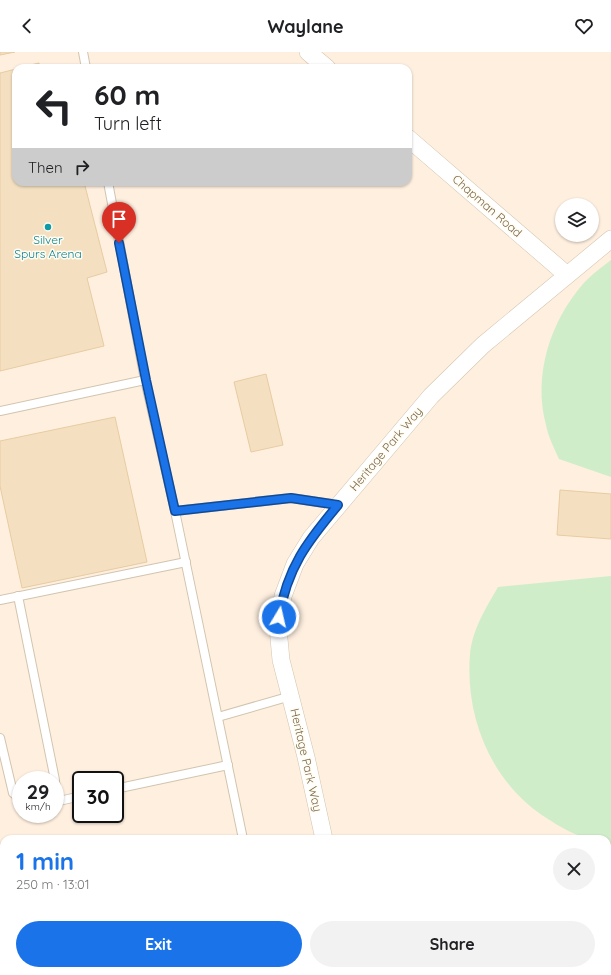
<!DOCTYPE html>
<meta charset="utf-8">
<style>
body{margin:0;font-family:Quicksand,sans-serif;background:#f2f2f2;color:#202124;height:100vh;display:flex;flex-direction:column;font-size:15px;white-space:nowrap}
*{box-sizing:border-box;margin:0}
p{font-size:13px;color:#757577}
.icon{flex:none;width:22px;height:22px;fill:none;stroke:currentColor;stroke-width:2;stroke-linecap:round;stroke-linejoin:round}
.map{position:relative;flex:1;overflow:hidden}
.details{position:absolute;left:0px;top:783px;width:611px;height:140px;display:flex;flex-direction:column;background:#fff;border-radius:12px 12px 0 0;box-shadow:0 1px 3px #0004}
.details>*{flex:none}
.guide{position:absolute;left:12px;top:12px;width:400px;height:122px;border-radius:12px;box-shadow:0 1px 3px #0004;background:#fff;color:#202124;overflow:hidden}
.fabs{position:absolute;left:555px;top:146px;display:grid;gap:8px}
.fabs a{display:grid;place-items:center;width:44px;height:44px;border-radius:50%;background:#fff;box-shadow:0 1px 3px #0004;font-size:20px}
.speed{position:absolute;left:12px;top:719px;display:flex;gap:8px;font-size:20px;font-weight:700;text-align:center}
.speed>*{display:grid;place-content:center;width:52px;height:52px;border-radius:50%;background:#fff;box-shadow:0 1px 3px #0004;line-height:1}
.speed small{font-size:10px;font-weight:400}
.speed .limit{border:2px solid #111;border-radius:6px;background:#fff;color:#111}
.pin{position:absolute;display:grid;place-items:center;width:34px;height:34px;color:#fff;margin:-41px -17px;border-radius:50% 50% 50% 0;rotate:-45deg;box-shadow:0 0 4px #0007}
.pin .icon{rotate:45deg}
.me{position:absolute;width:44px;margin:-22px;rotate:9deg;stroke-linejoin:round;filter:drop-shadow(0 0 3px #0008)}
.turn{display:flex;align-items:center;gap:14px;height:84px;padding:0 16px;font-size:18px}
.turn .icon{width:52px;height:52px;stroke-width:2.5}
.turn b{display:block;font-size:28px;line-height:34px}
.then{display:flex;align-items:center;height:38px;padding:0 16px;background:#0003;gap:8px;font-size:15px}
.round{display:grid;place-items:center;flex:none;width:42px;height:42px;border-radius:21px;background:#f2f2f2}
.head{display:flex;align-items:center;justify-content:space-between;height:68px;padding:0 16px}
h1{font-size:24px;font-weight:700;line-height:30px;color:#1a73e8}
.button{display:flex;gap:8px;margin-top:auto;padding:8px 16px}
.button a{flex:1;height:46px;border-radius:24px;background:#1a73e8;color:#fff;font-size:16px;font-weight:700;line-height:46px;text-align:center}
.button a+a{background:#f2f2f2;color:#202124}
header{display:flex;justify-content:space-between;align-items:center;height:52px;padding:0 16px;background:#fff;font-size:18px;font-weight:700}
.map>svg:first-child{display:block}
.commercial{fill:#feefdf;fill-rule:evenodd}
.green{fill:#cfedc8}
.building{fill:#f4e0c1;stroke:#e8cba1}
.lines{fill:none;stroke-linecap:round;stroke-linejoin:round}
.service-casing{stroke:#d2c5af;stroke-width:10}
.minor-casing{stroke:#d2c5af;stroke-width:18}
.service{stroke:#fff;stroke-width:8}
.minor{stroke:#fff;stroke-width:17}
.route-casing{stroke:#114b97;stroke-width:10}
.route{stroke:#1a73e8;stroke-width:7}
.culture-dot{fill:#0f9aa8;stroke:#fffdf2;stroke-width:1.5}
.labels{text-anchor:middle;stroke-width:3;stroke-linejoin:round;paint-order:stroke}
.street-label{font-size:12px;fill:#7b664c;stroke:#fffdf2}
.culture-label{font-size:12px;fill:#0d838f;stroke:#fffdf2}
</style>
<header><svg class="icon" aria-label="back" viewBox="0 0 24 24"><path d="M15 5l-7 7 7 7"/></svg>Waylane<svg class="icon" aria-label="heart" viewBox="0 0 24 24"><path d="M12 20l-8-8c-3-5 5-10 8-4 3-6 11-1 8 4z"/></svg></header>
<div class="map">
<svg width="611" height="923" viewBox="0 0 611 923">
<rect width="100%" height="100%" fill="#fdfaeb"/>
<path class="commercial" d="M0 0H611V923H0ZM16 16H408V130H16ZM562 153H592V183H562ZM21 728H55V762H21ZM81 728H115V762H81ZM4 787H607V919H4Z"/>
<g class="green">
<path d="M611 208V425L559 407C554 396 548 384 546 373 533 323 550 270 583 232 591 223 602 215 611 208Z"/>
<path d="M611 524V793H607V787C581 787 570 781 548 767 492 732 465 667 470 603 472 578 486 556 498 535Z"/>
</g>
<g class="building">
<path d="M0 0H15L0 3Z"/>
<path d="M39 11 40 16H18Z"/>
<path d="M16 17V130H84L107 220 87 226 104 294 0 319V21Z"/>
<path d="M266 322 283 393 251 400 234 330Z"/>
<path d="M115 365 147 510 22 536 0 434V389Z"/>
<path d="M560 438 611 442V487L557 483Z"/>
<path d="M611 915V923H600L607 919Z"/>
<path d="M137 919H221L222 923H138Z"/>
</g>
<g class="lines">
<defs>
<g id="service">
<path d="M83 0 86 16"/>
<path d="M108 130 145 328 175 459 243 787"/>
<path d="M0 359 145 328"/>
<path d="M175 459 291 446 338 453"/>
<path d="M18 544 55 728"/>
<path d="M0 548 186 510"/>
<path d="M218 665 291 644"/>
<path d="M0 686 13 741 21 748"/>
<path d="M55 730 59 749"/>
<path d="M115 737 228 713"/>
<path d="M55 750 81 744"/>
<path d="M271 919 272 923"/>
</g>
<g id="minor">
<path d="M308 0 327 16"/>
<path d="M408 86 567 223"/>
<path d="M324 787 306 705 281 608 278 576 283 544 295 512 311 486 431 344 483 293 611 187"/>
<path d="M352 919 353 923"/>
</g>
</defs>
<use href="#service" class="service-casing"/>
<use href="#minor" class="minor-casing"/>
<use href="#service" class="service"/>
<use href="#minor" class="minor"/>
</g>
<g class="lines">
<defs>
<path id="route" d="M119 191 146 328 175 459 291 446 338 453C307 490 287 516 279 565"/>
</defs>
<use href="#route" class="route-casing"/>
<use href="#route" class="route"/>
</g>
<circle class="culture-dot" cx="48" cy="175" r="4"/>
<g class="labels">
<g class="street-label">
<text transform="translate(487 154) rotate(41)" y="4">Chapman Road</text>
<text transform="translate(386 397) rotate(-50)" y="4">Heritage Park Way</text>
<text transform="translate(306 708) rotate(77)" y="4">Heritage Park Way</text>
</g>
<g class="culture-label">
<text x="48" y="192">Silver<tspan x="48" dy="14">Spurs Arena</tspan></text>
</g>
</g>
</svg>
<div class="fabs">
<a><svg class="icon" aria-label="layers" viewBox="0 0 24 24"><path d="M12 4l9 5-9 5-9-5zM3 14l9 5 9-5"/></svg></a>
</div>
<div class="speed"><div>29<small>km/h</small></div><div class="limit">30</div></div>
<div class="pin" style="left:119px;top:191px;background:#d93025"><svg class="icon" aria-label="arrive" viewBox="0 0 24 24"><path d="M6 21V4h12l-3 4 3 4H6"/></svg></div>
<svg class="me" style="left:279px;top:565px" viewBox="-20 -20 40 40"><circle r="17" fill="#1a73e8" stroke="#fff" stroke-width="3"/><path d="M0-11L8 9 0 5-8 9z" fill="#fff"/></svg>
<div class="guide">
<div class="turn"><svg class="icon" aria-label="left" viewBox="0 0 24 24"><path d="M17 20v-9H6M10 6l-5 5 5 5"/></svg><div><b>60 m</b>Turn left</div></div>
<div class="then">Then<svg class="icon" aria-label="right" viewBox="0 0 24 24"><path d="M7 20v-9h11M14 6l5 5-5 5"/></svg></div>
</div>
<section class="details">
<div class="head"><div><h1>1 min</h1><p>250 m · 13:01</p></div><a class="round"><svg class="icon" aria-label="close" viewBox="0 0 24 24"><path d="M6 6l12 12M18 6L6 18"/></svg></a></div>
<div class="button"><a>Exit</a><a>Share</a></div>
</section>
</div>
